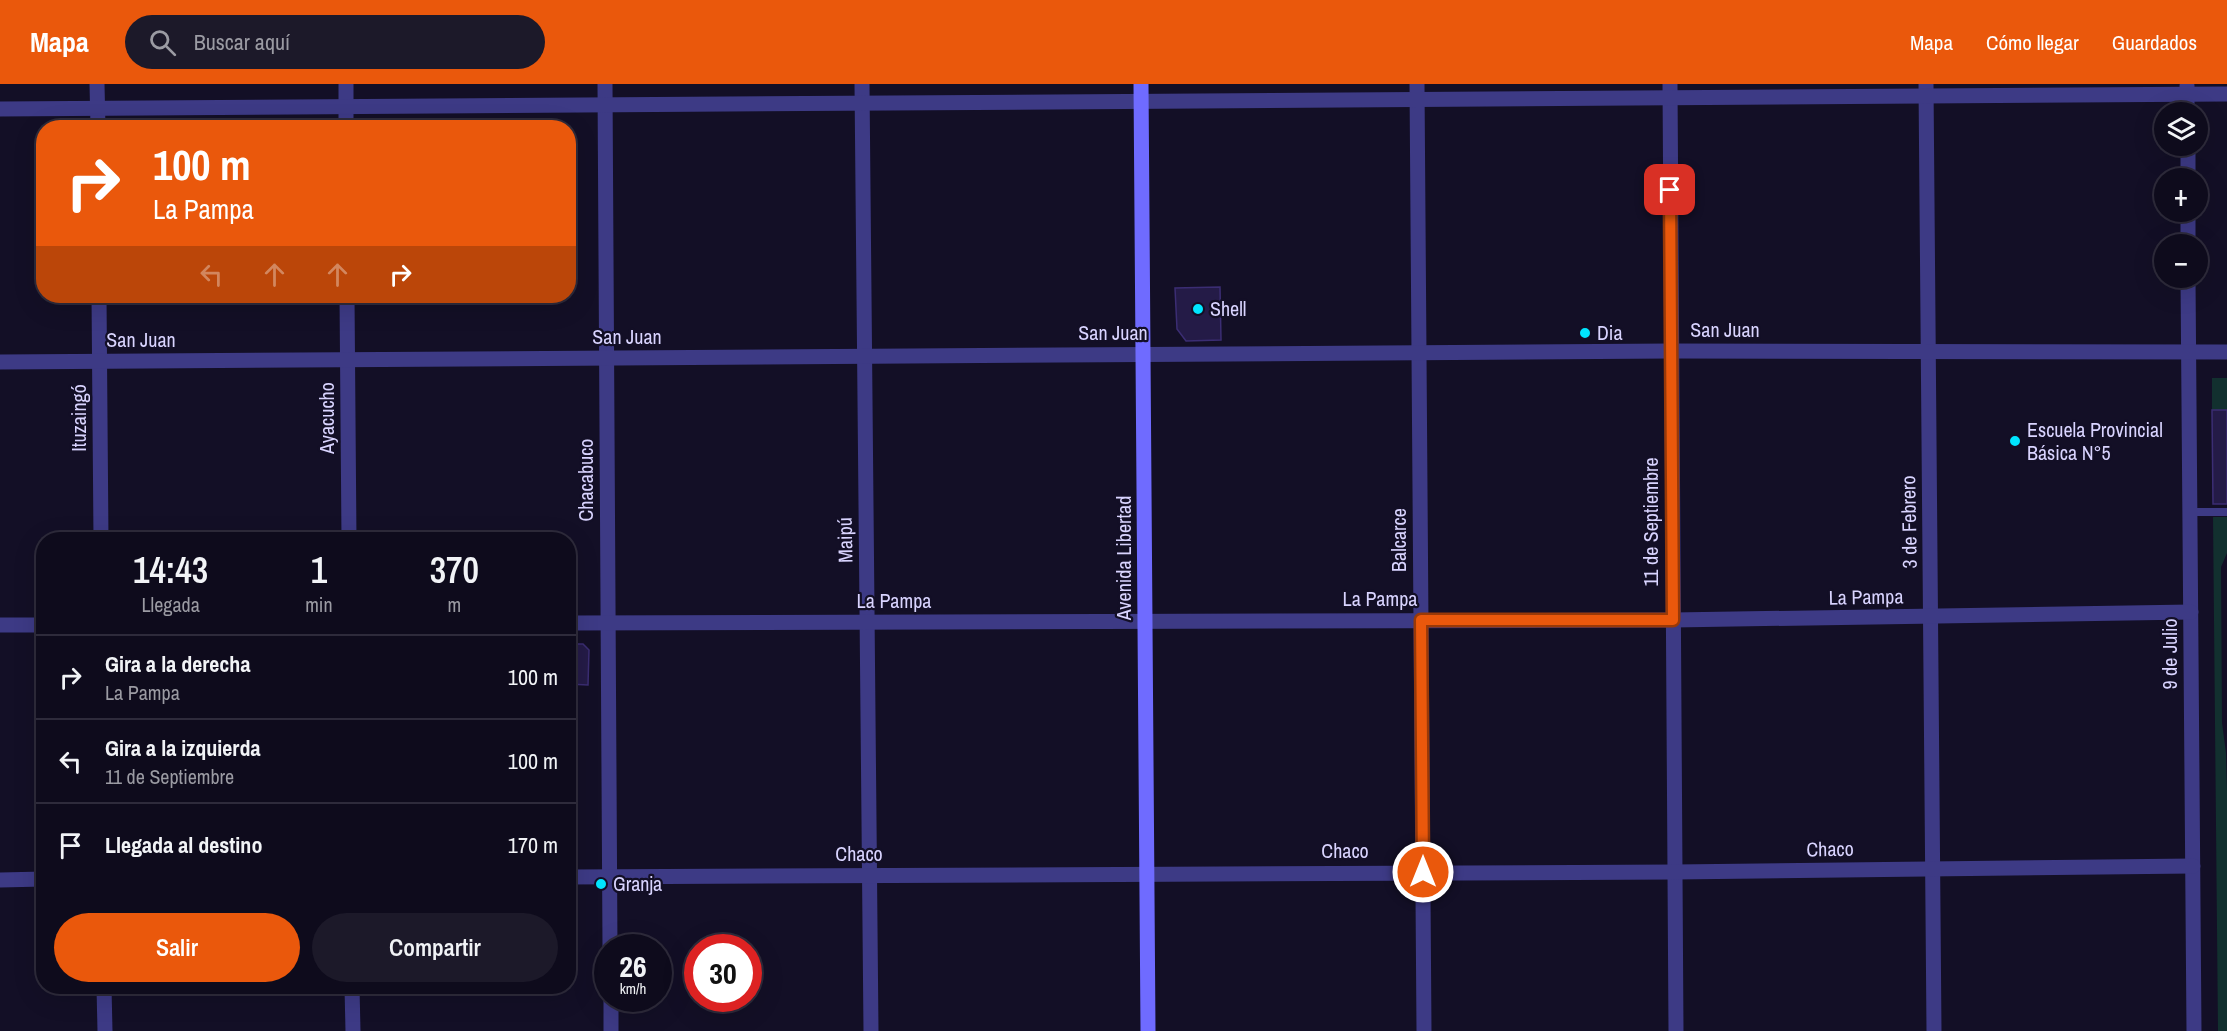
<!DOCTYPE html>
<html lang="es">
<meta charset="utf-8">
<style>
body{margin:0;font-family:"Archivo Narrow",sans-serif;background:#1c1929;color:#f1f3f6;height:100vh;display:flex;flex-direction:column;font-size:22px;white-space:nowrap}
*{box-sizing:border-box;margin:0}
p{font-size:20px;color:#9b9ba3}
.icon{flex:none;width:33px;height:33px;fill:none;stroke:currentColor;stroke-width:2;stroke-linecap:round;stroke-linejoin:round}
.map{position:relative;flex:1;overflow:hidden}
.sheet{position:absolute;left:36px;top:448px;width:540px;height:462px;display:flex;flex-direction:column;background:#0e0b1c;border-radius:24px;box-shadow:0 6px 24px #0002,0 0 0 2px #2e2b3b}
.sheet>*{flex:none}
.guide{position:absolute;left:36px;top:36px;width:540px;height:183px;border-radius:24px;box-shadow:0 6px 24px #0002,0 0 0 2px #2e2b3b;background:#ea580c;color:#fff;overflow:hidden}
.tools{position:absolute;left:2154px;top:18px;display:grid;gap:12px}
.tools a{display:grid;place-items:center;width:54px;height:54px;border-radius:50%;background:#0e0b1c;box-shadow:0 6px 24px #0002,0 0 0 2px #2e2b3b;font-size:30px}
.speed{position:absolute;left:594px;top:850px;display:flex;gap:12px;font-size:30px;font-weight:700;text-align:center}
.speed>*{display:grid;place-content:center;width:78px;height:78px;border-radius:50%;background:#0e0b1c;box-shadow:0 6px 24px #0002,0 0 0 2px #2e2b3b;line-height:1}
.speed small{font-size:15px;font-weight:400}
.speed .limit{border:9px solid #d22;background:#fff;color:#111}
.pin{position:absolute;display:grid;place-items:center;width:51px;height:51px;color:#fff;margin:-26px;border-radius:12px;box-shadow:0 3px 9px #0006}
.me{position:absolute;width:66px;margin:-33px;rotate:0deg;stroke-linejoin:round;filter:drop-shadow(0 0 4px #0008)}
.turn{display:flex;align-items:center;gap:21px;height:126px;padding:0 18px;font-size:27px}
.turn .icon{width:78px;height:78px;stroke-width:2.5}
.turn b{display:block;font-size:42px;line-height:51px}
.lanes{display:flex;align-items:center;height:57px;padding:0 18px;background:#0003;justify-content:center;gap:30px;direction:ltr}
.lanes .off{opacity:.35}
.eta{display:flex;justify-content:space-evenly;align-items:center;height:102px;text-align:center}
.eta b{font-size:36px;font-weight:600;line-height:42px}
.button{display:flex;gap:12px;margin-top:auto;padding:12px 18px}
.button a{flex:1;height:69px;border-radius:36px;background:#ea580c;color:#fff;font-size:24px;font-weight:600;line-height:69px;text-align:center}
.button a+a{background:#1c1929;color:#f1f3f6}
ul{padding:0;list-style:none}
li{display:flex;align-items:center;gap:18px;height:84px;padding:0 18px;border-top:2px solid #2e2b3b}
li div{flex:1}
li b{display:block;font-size:22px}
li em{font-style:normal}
header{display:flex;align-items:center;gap:36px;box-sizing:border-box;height:84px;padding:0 30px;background:#ea580c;color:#fff}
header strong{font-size:28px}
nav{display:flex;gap:33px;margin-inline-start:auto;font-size:21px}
.search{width:420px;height:54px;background:#1c1929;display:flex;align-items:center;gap:15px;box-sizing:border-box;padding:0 21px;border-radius:33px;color:#9b9ba3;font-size:22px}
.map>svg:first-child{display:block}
.green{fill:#12302f}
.building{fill:#241b47;stroke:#3b2d73;stroke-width:1.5}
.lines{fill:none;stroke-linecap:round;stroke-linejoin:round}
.service{stroke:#3d3a85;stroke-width:8}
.minor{stroke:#3d3a85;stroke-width:15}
.secondary{stroke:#6f6bff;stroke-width:15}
.route-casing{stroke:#983908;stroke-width:15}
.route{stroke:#ea580c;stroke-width:10}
.poi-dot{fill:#00e5ff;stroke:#130f26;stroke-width:2}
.labels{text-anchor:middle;stroke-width:4.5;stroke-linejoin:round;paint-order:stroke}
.poi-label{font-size:20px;fill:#d9d4ff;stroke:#130f26;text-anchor:start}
.street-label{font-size:20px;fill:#d9d4ff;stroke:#130f26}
</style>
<header>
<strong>Mapa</strong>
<div class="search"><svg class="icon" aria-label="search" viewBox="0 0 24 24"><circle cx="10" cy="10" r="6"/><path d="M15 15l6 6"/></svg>Buscar aquí</div>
<nav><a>Mapa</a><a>Cómo llegar</a><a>Guardados</a></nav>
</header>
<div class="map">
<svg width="2227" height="947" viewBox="0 0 2227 947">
<rect width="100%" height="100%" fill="#130f26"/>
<g class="green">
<rect x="2212" y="294" width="15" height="32"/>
<path d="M2213 433H2227V469L2221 483 2222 639 2226 669 2227 707V947H2218Z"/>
</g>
<g class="building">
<path d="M1220 203 1221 256 1186 257 1177 245 1175 204Z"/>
<path d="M2212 326H2227V420H2213Z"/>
<path d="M568 560H583L589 566 588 601 568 600Z"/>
</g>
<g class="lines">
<path class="service" d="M2190 428H2227"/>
<g class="minor">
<path d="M97 0 98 44"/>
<path d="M346 0V44"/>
<path d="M605 0 610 864"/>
<path d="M862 0 871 947"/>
<path d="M1417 0 1424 947"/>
<path d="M1670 0 1676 947"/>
<path d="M1926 0 1934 947"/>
<path d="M2187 2V28"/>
<path d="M0 25 2227 10"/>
<path d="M2188 62V94"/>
<path d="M2188 128V160"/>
<path d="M2188 194 2194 947"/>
<path d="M99 212 101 456"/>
<path d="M347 212 349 456"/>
<path d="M0 278 1671 267 2227 268"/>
<path d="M568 539 1673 536 2191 528"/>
<path d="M0 541H44"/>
<path d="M568 793 1675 788 2193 782"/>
<path d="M0 796 44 795"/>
<path d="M104 903 105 947"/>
<path d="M352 903 353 947"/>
<path d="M611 915V947"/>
</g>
<path class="secondary" d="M1141 0 1148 947"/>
</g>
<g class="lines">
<defs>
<path id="route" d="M1423 788 1421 536H1673L1670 106"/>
</defs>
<use href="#route" class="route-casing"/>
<use href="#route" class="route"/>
</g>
<g class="poi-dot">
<circle cx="1198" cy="225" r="6"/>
<circle cx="1585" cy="249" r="6"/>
<circle cx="2015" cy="357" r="6"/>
<circle cx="601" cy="800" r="6"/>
</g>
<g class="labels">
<g class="poi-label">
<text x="1210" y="232">Shell</text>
<text x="1597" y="256">Dia</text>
<text x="2027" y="353">Escuela Provincial<tspan x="2027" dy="23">Básica N°5</tspan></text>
<text x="613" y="807">Granja</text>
</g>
<g class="street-label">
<text x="1725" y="253">San Juan</text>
<text x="1113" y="256">San Juan</text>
<text x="627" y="260">San Juan</text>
<text x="141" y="263">San Juan</text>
<text transform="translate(79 334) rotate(-90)" y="7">Ituzaingó</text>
<text transform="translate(327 334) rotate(-90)" y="7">Ayacucho</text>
<text transform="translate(586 396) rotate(-90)" y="7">Chacabuco</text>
<text transform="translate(1651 438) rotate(-90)" y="7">11 de Septiembre</text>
<text transform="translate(1909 438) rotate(-91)" y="7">3 de Febrero</text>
<text transform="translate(845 456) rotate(-91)" y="7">Maipú</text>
<text transform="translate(1399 456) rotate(-90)" y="7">Balcarce</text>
<text transform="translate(1124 474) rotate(-90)" y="7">Avenida Libertad</text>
<text transform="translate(1866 513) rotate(-1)" y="7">La Pampa</text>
<text x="1380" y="522">La Pampa</text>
<text x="894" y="524">La Pampa</text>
<text transform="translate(2170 570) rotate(-90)" y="7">9 de Julio</text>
<text transform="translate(1830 765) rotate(-1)" y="7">Chaco</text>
<text x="1345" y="774">Chaco</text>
<text x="859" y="777">Chaco</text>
</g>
</g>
</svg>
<div class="tools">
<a><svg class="icon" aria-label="layers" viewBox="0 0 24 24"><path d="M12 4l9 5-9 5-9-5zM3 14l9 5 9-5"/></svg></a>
<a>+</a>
<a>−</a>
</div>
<div class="speed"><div>26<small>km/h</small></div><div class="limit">30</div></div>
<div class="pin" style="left:1670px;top:106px;background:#d93025"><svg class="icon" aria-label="arrive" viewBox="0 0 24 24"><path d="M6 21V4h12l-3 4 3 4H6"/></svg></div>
<svg class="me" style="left:1423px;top:788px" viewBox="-20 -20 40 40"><circle r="17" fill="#ea580c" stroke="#fff" stroke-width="3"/><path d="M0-11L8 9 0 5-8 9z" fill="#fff"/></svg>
<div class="guide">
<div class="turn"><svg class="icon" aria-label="right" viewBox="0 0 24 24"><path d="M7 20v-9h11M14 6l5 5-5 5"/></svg><div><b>100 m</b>La Pampa</div></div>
<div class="lanes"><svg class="icon off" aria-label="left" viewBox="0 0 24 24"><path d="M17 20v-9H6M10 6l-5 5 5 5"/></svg><svg class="icon off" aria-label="ahead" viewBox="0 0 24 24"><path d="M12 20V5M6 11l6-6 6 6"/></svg><svg class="icon off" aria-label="ahead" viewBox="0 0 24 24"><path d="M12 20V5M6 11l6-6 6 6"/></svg><svg class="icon" aria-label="right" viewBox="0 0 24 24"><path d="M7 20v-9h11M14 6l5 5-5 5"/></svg></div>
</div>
<section class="sheet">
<div class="eta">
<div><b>14:43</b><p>Llegada</p></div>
<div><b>1</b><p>min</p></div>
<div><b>370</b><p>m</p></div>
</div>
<ul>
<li><svg class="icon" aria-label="right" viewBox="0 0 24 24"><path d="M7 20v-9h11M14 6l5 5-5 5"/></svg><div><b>Gira a la derecha</b><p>La Pampa</p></div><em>100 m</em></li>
<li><svg class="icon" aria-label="left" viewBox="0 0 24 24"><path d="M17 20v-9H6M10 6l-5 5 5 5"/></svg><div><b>Gira a la izquierda</b><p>11 de Septiembre</p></div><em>100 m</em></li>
<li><svg class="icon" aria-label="arrive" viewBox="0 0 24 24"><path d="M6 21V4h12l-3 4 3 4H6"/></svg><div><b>Llegada al destino</b></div><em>170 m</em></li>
</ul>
<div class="button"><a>Salir</a><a>Compartir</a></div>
</section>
</div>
